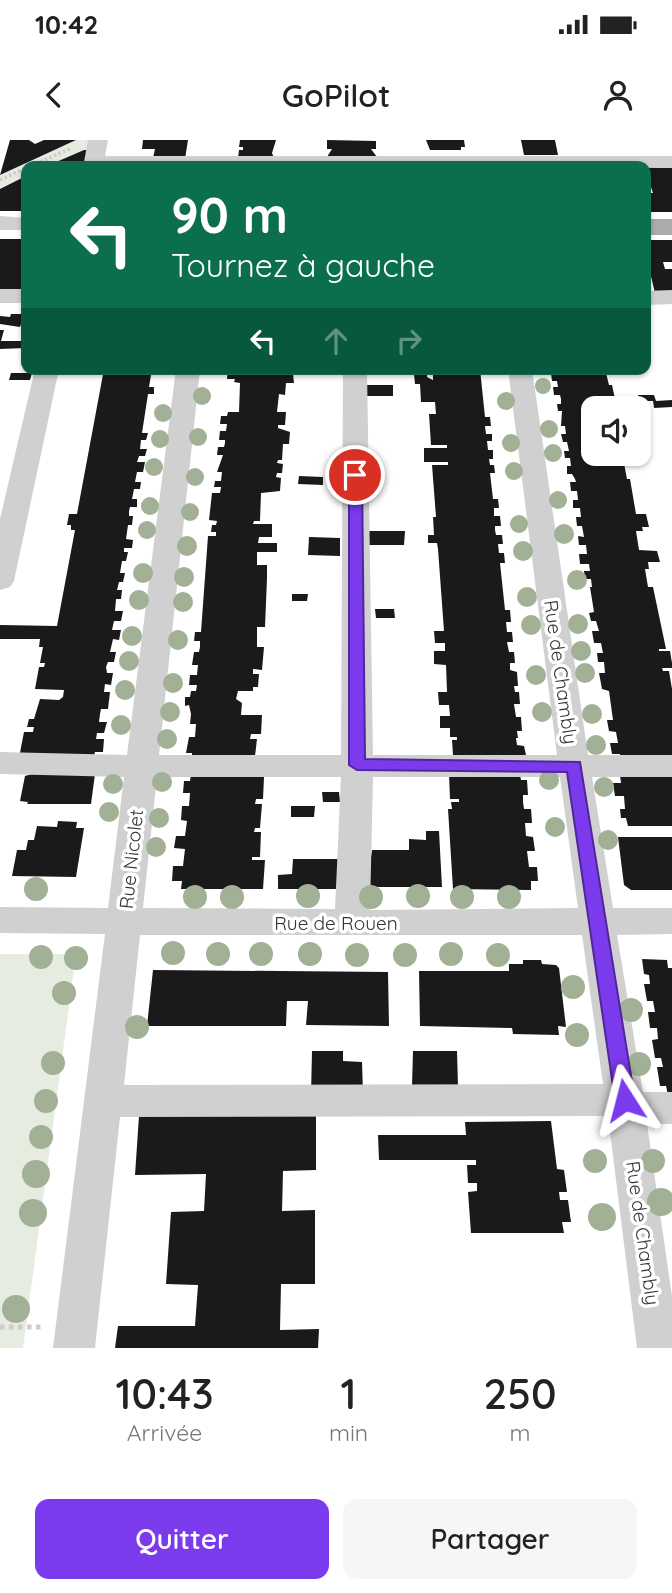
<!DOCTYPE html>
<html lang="fr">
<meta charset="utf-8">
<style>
body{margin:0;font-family:Quicksand,sans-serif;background:#f6f6f6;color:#222;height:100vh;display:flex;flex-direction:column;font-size:26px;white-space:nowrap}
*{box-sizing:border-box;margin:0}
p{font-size:23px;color:#767676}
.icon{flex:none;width:38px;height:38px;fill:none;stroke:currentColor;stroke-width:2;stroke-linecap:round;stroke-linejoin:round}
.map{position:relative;height:1208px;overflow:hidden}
.side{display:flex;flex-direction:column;background:#fff;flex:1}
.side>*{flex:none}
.hud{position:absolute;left:21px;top:21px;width:630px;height:214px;border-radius:14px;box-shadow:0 2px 5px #0004;background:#0b6e4f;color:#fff;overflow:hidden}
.controls{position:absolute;left:581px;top:256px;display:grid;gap:14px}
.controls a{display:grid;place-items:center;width:70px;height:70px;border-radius:14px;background:#fff;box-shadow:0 2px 5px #0004;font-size:35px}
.pin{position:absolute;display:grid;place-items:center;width:60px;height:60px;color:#fff;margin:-30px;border:4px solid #fff;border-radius:50%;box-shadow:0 2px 7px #0007}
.me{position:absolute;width:77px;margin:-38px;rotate:351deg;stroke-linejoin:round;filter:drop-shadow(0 0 5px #0008)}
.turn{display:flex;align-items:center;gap:24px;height:147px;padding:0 35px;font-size:32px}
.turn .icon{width:91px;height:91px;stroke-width:2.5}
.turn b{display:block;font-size:49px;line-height:60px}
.lanes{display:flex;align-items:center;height:66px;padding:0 35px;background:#0003;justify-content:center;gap:35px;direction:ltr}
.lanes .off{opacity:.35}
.eta{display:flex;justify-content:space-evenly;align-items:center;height:119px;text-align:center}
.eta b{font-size:42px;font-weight:600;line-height:49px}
.primary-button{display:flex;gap:14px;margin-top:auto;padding:14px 35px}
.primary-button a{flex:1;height:80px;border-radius:14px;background:#7c3aed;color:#fff;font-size:28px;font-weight:600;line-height:80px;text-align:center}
.primary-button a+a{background:#f6f6f6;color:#222}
.status{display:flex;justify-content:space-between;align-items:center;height:49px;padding:0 35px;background:#fff;direction:ltr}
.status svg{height:19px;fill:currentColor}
header{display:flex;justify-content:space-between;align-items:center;height:91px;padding:0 35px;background:#fff;font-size:32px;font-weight:600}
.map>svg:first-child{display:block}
.green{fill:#e6ecdf}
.building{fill:#1a1a1a}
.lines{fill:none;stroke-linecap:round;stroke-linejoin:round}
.path-far1{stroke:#cdcdcd;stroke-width:3.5;stroke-dasharray:2.5 2.5;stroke-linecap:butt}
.path{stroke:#cdcdcd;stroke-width:5;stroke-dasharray:4.5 4.5;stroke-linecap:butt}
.minor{fill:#d0d0d0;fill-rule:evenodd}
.major{fill:#ababab;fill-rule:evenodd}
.tree{fill:#a2b095}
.route{fill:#7c3aed;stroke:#51269a;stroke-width:2}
.labels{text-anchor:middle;stroke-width:7;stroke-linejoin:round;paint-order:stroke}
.street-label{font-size:19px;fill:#333;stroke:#fff}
</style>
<div class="status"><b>10:42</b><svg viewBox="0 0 49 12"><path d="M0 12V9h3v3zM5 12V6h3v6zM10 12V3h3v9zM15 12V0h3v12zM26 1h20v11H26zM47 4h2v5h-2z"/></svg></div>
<header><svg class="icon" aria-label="back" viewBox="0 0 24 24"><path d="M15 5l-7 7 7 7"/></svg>GoPilot<svg class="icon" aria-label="person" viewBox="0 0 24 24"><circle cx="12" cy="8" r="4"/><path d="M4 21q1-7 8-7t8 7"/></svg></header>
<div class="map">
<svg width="672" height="1208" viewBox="0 0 672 1208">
<rect width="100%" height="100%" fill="#fff"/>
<g class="green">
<path d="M76 0H93L92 7 49 26H26V37L0 49V35Z"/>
<path d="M0 814H76L23 1208H0Z"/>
</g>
<g class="building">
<path d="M10 0H29L35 4 44 0H76L0 35Z"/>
<path d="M143 0H188L185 19 153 18 155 9H142Z"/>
<path d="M240 0H276L272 13 274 18H238L239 10H243V7H239Z"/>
<path d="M327 0 376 1V9H371L377 17H327L332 9H327Z"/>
<path d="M426 0H464L465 7H461V10H430Z"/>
<path d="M521 0H555L558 15H524Z"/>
<path d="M84 10H90L85 26H47Z"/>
<path d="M646 26H672V72H646V53H653L651 47H646Z"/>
<path d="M26 36V71H0V49Z"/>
<rect x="0" y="99" width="26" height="53"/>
<path d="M646 100H672V122H663L665 129H672V153H655L649 128H646Z"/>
<path d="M11 174H24L20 187 0 184V176L10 177Z"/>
<path d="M0 190H4L1 201H26V208L0 209Z"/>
<path d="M104 229H152L149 247H154V254H148L142 293H148L146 300H141L140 309H147L145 316H139L137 322H145L143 332H137L135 342H141L140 349H134L132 359H137V367H130L129 371V376H133L132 385H128L126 399 133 400 132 408H124V412H128L126 421H122L120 433H125L123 442H119L117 450H122L121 459H116L115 471H123L121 481H114L112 490H121L119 500 113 499 110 512H116L114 522H108L106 527 107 533H113L111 545 105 544 104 552H110L108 569H101L100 574 99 582H107L104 593H97L96 599H104L103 612H95L93 619 19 618 24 592H33L34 587H27L29 579H34L40 559 59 560 63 557 64 550 35 549 39 527H44L45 523H40L43 507H39L40 499H0V485L57 486 75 390H71V385H67L69 374H77Z"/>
<path d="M228 229H278L280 234H293L294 243H286L285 255 279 254 277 272H286L285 285H278V288L290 292 289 304H283L282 320H278L277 323 283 324 282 333H277L276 337 281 338 280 351 261 353 260 381H254L253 384H272V397H259L258 403H277V412H257V425H267V438L265 487H257V507H264L262 530 253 529V534H259L258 547H253V551H238L236 559 242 563 241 575H262L261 594H251L250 599H257L255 616 192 619V613H186L189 597H195L196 584H190L191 574 189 565 185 566V557H190L191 551H196L197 545H189L190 535H197L198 525H192L194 512H199L200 507V501H194L195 492H201L208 396H216V392H211L212 385H216L217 381 209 380 212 353H220L221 347H214L215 341H221L222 332H217L223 315H217L218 307H224L225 303V300H219L220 291H226L227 284H220L221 276H227L228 272H239L240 243 234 242 235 239H227Z"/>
<path d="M433 229H480L485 277H490L491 286H485L486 294H492V301H487L488 310H493V319H489L490 325H494L495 333H490L493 359H498L499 368H494V376H500L501 386H495V390L496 395H502L503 404H498L499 413H504L505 423H500L505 470H510L511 482H506L507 492H512L513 502H507L509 512H514L515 523H510V530L517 532 518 546H514L515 552H519L520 564H514L516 577H521L522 591H517L518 598H516L517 605 524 606 526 615H518L519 620 453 615 452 600H457V597H450V588H440V576H450L449 565H439L438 552H447L446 525 434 524V511H445V503H435L434 491H444L438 409 437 403H428V395H434L433 377H436L432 325H448V322H424V308H447V305H431L429 274H436L435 262H421L420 244H415L414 234H427V237L433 240Z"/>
<path d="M556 229H605L609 245H612L617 268H593V313H622L627 339H630L636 374H646L649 387H642L643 391H636L639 410 657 411 660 422H648L649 429H645L648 447H653L666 509H659V511H670L672 523V528H662L663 531H669L672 549V621H621L620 614H612L610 603H618L616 592 609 591 607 580H613L609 551 602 549 599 533H605L604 522H598L597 513H603L601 503H594L592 491H599L596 481H591L589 473 594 472 590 447H592L591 439H585L584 431H590L589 424H580L579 414H587L586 405H579L578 396 584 397 582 386H577L576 377H581L580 368H573V360H578L577 351H571L570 342H576L575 339 572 334H567V326H571L570 318H565L564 311H569L567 302H563L561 294H566L565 286H561L562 271H558L557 264H561V259L560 255H554L553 247H558L557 241H552L551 233 556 234Z"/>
<path d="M11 233H32L30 240H9Z"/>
<rect x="367" y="245" width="26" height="11"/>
<path d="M638 255H654L656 261 672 260V267L654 268 653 261H640Z"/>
<path d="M299 336 323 337V345L298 344Z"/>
<path d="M369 391H405L404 405H369Z"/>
<path d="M309 397 340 398V416L308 415Z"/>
<path d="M292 454H308L307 461H292Z"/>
<path d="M375 469H394L395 478H376Z"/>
<path d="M32 634H95L91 664H27L28 662 20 661 25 636Z"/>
<path d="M191 634 264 637 263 659H256L255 664H262L260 688H255L254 692H261L260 717H252V720H265L263 749H181L182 741H172L173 726H183L185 709 174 708 176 696H185L187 681 181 680 182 666H189L190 653H183L184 641H190Z"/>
<path d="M449 634 520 635 521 640H527L528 655H523V662L524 669H531L532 683H525L526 696 533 697 535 711H527L529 727H537L538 741H531V750L453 749 448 669H452L451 662H459V659H450Z"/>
<path d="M620 635 672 636V686H628L626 678H621L620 669H625L624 656H615L613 643H621Z"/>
<path d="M322 652H339L340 662H323Z"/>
<path d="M291 666H315L314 677H291Z"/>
<path d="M58 681 77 682 76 688H84L76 737 12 736 17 710H26L28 700H34L37 686 57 687Z"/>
<path d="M426 691H439L442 747H362V717H371L372 710H409V699L426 700Z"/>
<path d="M618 697H672V750H631L624 745Z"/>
<path d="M293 719H338V749H278V735L292 734Z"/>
<path d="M642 819 667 820 668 828H672V960H669L666 946H660L657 927H663L661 918H655L652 900 658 899 657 888H650L648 872H655L653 861H647L644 844H650L649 835 644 834Z"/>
<path d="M523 820H541L542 824 556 825 559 828 566 887 558 886 559 895 513 894 512 888 420 886 419 831H509V824H523Z"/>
<path d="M153 830 388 832 389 886 306 885 308 861H287L286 886H147Z"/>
<path d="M312 911H343V921L362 922 363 952 311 955Z"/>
<path d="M413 911H457L458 947 412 946Z"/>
<path d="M316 972V1030L283 1031 282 1071 315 1070V1144H281L280 1190 319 1189 318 1208H115L118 1186H195L198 1145 166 1144 171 1072 204 1071 206 1034 135 1035 139 976Z"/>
<path d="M551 981 557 1029 564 1030 567 1052H559L560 1060H568L571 1082H562L564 1093H471L468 1052 477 1051V1043H468L467 1025H476V1020H379L378 995H466L465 982Z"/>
</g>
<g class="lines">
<g class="path-far1">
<path d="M31 26 72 8"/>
<path d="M0 40 26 28"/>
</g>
<path class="path" d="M0 1187H41"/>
<g class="minor">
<path d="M88 0H108L105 16H672V28L87 26 84 22Z"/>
<path d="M0 76 26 78V90H0Z"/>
<rect x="0" y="149" width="26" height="14"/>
<path d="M672 150V164L646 165V151Z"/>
<path d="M35 229H59L14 441 10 447 0 450V379Z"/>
<path d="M176 229H200L159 615H341L343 229H367L373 615H557L508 229H532L588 615H672V637H592L613 768H672V794L617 795 643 952H672V984H647L672 1156V1208H637L608 976 120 977 95 1208H53L105 794 0 793V767L108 768 124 637 0 634V612L127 615ZM157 637H341L335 769 143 768ZM373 637H560L578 768 370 770ZM140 795H582L603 944 124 945Z"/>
</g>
<rect class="major" x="646" y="79" width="26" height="16"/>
</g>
<g class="tree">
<circle cx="543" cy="246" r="8"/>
<circle cx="202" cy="256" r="9"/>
<circle cx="506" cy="261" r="9"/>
<circle cx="163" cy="273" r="9"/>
<circle cx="549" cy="289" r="9"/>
<circle cx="198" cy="297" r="9"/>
<circle cx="160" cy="299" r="9"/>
<circle cx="511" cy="303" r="9"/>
<circle cx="553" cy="313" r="9"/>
<circle cx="154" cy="327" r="9"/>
<circle cx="514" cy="331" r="9"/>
<circle cx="195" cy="337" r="9"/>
<circle cx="558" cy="360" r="9"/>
<circle cx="150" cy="366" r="9"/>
<circle cx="190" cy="372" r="9"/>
<circle cx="519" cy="384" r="9"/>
<circle cx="147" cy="390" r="9"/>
<circle cx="564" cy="394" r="10"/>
<circle cx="187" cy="406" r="10"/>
<circle cx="523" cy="411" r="10"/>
<circle cx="143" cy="433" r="10"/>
<circle cx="184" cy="437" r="10"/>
<circle cx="577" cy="440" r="10"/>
<circle cx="527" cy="457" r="10"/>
<circle cx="139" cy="460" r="10"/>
<circle cx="183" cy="462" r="10"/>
<circle cx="578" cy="484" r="10"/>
<circle cx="531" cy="485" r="10"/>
<circle cx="132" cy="496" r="10"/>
<circle cx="178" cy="500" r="10"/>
<circle cx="581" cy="511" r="10"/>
<circle cx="129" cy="521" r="10"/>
<circle cx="585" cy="533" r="10"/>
<circle cx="536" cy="535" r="10"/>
<circle cx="173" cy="543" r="10"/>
<circle cx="125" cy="550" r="10"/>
<circle cx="170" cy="572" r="10"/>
<circle cx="542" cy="572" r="10"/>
<circle cx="592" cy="574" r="10"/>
<circle cx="121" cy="585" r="10"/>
<circle cx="167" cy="599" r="10"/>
<circle cx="596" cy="605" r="10"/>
<circle cx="549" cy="640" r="10"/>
<circle cx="162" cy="642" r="10"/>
<circle cx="113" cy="644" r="10"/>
<circle cx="604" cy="647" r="10"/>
<circle cx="109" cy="672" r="10"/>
<circle cx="159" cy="678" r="10"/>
<circle cx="555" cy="687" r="10"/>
<circle cx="608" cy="700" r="10"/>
<circle cx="156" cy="707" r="10"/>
<circle cx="36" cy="749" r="12"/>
<circle cx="308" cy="756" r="12"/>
<circle cx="418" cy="756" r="12"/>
<circle cx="195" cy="757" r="12"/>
<circle cx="232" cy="757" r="12"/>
<circle cx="371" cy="757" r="12"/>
<circle cx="462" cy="757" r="12"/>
<circle cx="509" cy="757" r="12"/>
<circle cx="173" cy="813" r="12"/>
<circle cx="218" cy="814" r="12"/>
<circle cx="261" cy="814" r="12"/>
<circle cx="310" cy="814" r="12"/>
<circle cx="451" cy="814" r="12"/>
<circle cx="357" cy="815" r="12"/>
<circle cx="405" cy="815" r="12"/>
<circle cx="498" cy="815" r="12"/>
<circle cx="41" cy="817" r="12"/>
<circle cx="76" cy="818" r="12"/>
<circle cx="573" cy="847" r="12"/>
<circle cx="64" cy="853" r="12"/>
<circle cx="631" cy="870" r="12"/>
<circle cx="137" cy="887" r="12"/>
<circle cx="577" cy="895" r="12"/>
<circle cx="53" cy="923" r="12"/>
<circle cx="639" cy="924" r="12"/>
<circle cx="46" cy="961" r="12"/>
<circle cx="41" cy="997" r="12"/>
<circle cx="595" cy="1021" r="12"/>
<circle cx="653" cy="1021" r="12"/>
<circle cx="36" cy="1034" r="14"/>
<circle cx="661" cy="1062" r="14"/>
<circle cx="33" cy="1073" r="14"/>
<circle cx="602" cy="1077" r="14"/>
<circle cx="16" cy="1169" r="14"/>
</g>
<path class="route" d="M355 331 362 335 365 619 580 622 635 960 632 966 625 968 618 966 615 960 567 632 357 630 349 625V335Z"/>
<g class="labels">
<g class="street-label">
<text transform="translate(561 532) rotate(82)" y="7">Rue de Chambly</text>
<text transform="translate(131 719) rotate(-84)" y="7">Rue Nicolet</text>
<text x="336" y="790">Rue de Rouen</text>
<text transform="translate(643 1093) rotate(82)" y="7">Rue de Chambly</text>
</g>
</g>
</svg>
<div class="controls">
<a><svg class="icon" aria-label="sound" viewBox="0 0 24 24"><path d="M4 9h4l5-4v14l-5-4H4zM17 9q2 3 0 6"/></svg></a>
</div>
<div class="pin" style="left:355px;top:335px;background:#d93025"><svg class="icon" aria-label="arrive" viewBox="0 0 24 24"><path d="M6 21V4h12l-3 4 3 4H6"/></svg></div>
<svg class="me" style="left:625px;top:960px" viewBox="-20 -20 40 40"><path d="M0-17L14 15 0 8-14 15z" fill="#7c3aed" stroke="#fff" stroke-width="4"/></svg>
<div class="hud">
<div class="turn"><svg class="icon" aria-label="left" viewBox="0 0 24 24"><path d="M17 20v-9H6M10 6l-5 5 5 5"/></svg><div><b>90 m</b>Tournez à gauche</div></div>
<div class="lanes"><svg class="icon" aria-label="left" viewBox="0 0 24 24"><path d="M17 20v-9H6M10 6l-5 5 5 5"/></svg><svg class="icon off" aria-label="ahead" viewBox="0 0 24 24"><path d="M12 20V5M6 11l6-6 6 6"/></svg><svg class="icon off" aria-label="right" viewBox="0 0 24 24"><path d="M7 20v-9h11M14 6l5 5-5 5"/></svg></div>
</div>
</div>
<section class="side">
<div class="eta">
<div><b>10:43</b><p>Arrivée</p></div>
<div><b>1</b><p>min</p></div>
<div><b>250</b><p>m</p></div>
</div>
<div class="primary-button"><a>Quitter</a><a>Partager</a></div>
</section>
